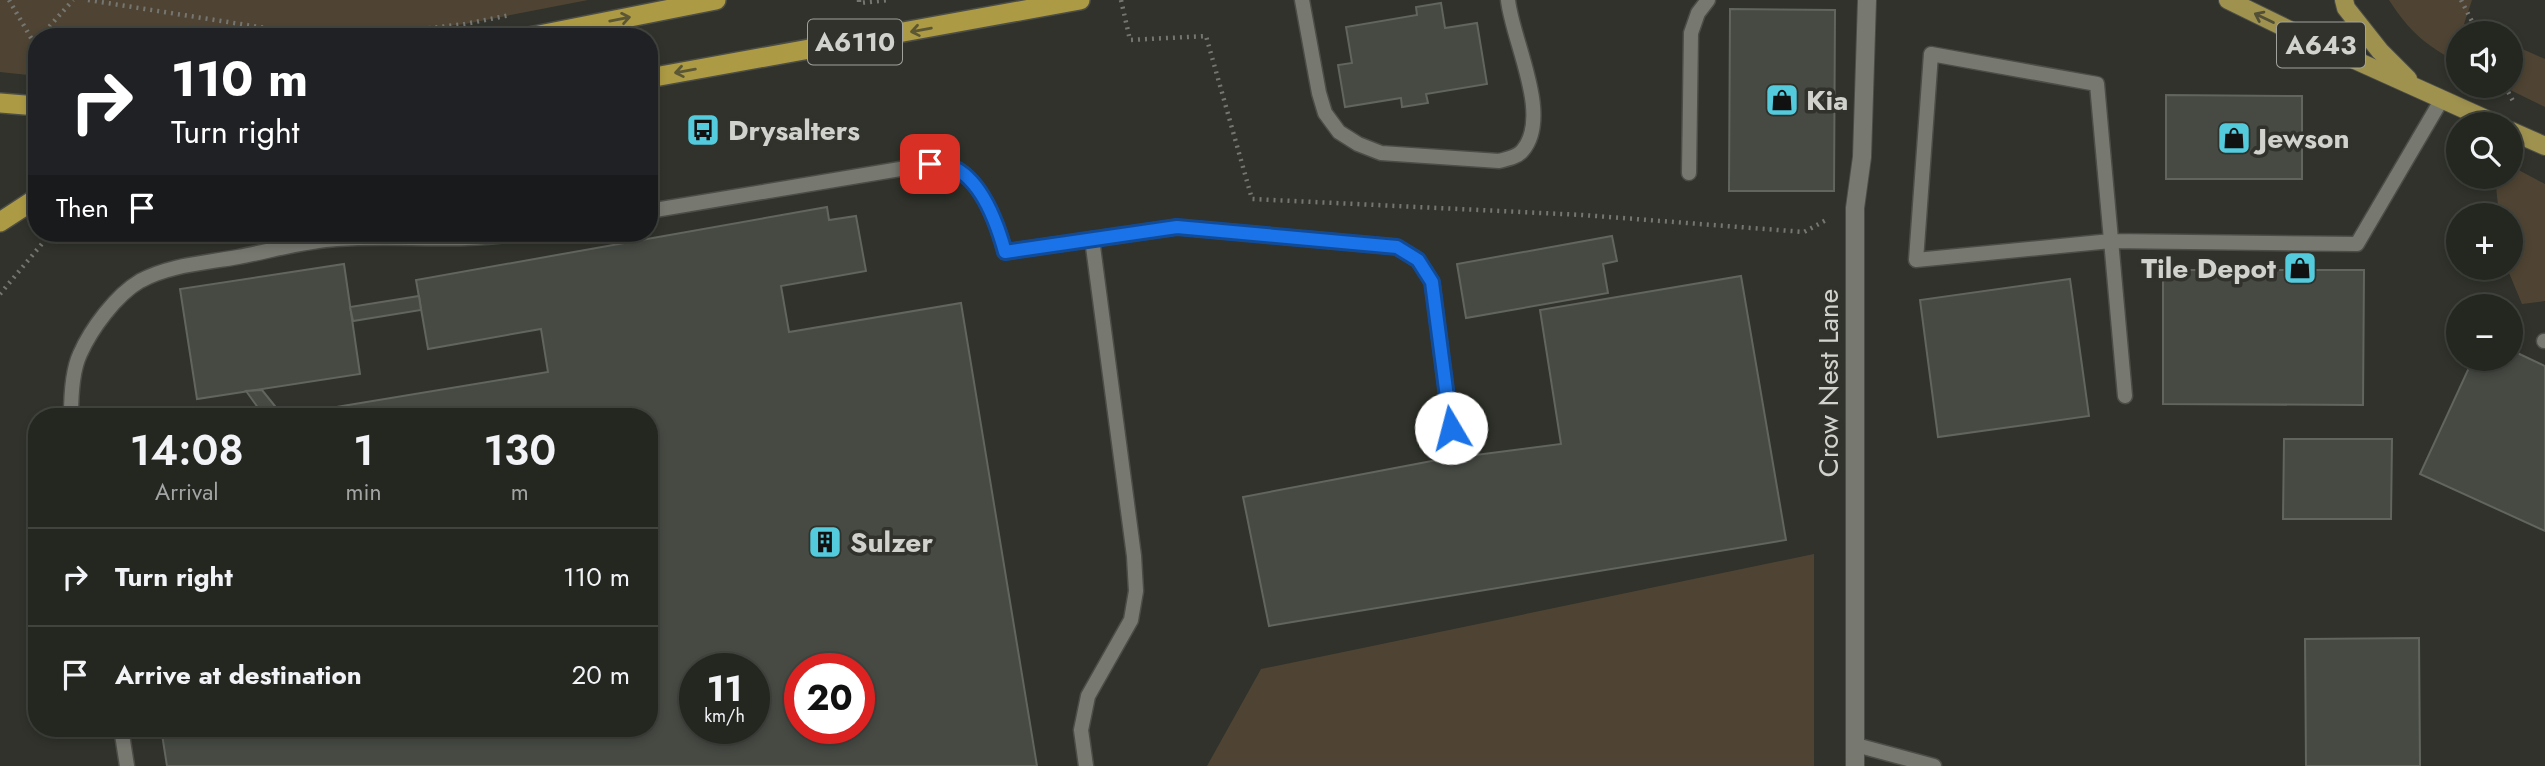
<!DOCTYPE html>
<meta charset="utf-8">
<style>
body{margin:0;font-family:Jost,sans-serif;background:#2c2e29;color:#f1f3f6;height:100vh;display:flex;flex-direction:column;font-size:26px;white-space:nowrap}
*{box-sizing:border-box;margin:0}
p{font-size:23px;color:#a3a5a5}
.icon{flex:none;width:38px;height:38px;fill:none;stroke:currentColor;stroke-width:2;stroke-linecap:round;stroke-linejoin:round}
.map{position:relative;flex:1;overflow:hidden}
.details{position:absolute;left:28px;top:408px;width:630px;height:329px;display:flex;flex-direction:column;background:#242620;border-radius:28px;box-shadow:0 4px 10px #0003,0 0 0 2px #41433e}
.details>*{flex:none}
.hud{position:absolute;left:28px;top:28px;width:630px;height:214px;border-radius:28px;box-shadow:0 4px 10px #0003,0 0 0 2px #41433e;background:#202124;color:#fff;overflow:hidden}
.tools{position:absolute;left:2446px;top:21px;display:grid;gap:14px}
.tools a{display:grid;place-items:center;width:77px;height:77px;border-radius:50%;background:#242620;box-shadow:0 4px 10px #0003,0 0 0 2px #41433e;font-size:35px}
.speed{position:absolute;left:679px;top:653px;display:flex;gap:14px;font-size:35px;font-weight:700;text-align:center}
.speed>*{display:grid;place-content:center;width:91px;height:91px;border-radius:50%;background:#242620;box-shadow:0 4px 10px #0003,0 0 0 2px #41433e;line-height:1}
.speed small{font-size:18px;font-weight:400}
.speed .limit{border:10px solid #d22;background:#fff;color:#111}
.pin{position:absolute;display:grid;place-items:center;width:60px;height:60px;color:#fff;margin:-30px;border-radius:14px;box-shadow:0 4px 10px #0006}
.me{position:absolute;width:77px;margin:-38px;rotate:352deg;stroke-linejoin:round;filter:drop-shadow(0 0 5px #0008)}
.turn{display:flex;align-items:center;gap:24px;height:147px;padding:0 28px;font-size:32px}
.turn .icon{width:91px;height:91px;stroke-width:2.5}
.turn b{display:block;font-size:49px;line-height:60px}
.then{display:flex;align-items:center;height:66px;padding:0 28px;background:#0003;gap:14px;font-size:26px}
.eta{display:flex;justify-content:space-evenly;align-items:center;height:119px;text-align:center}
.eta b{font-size:42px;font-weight:600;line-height:49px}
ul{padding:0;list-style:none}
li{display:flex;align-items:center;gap:21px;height:98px;padding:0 28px;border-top:2px solid #41433e}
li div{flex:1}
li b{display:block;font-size:26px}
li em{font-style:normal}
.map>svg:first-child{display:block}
.green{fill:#4f4433}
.building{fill:#464a43;stroke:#61655e;stroke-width:2;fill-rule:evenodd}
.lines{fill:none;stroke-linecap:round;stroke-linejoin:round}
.service-casing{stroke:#4c4d47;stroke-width:17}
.tertiary-casing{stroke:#4c4d47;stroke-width:20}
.primary-casing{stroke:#4c4d47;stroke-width:20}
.trunk-casing{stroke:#4c4d47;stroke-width:22}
.path{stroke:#757671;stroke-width:4.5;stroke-dasharray:2 5;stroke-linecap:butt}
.service{stroke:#777971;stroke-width:14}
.tertiary{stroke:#777971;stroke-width:18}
.primary{stroke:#9f924f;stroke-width:18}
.trunk{stroke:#ac9a44;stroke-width:19}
.oneway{stroke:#514f36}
.oneway2{stroke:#5b5634}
.route-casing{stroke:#114b97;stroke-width:18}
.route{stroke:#1a73e8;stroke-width:12}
.labels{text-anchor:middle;stroke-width:7;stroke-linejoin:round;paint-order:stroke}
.shield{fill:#30322b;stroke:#a1a29d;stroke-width:2}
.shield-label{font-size:26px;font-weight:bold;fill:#d1d2ce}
.poi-label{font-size:28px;font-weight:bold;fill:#d1d2ce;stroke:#30322b;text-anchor:start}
.street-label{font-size:28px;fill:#d1d2ce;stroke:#30322b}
</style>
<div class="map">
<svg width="2545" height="766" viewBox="0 0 2545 766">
<rect width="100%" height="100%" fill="#30322b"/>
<g class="green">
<path d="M0 0H588L465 24 352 37H37V76L0 72Z"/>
<path d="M2389 0H2472L2464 24 2486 33H2459V63C2425 45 2410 32 2389 0Z"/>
<path d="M2511 44 2545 59V107L2502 86H2511Z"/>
<path d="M2511 166 2545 184V301L2522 304 2507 268H2511V215H2499L2495 177H2511Z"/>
<path d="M1814 554V766H1207L1261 669Z"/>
</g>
<g class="building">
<path d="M1441 3 1445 28 1477 23 1487 84 1426 94 1428 103 1402 107 1401 98 1345 107 1338 65 1352 63 1346 27 1417 15 1416 7Z"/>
<path d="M1730 9 1835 10 1834 191H1729Z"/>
<path d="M2166 95 2302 96V179H2166Z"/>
<path d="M827 207 829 220 856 216 866 271 781 286 789 332 961 303 1037 766H167L161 728H649V416H282L548 372 541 329 428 349 416 280ZM695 668H754V728H695ZM800 668H859V728H800Z"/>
<path d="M1612 236 1617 261 1603 264 1608 293 1466 318 1457 264Z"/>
<path d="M344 264 360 374 197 399 180 289Z"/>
<path d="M2163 270H2364L2363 405 2163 404Z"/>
<path d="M1741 276 1786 540 1269 626 1243 497 1437 460 1561 444 1540 310Z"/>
<path d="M2070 279 2089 416 1938 437 1920 300Z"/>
<path d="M419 296 421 310 353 321 350 307Z"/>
<path d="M2511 350 2545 366V531L2420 474 2473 359H2511Z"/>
<path d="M262 390 283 416H264L246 391Z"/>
<path d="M2284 439H2392L2391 519H2283Z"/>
<path d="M2419 638 2420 766H2306L2305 639Z"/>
</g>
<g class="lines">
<defs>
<g id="service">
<path d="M1302 0 1319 93 1325 113 1339 132 1358 144 1381 153 1499 161C1507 159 1518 157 1523 150 1552 115 1512 40 1508 0"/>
<path d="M1689 173 1691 33 1698 13 1708 0"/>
<path d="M649 211 930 164C936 164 942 164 947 165 980 175 997 223 1005 252L1177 227 1397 247 1418 260 1432 282 1451 428"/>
<path d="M2544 341H2545"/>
<path d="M2125 396 2097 84 1931 54 1916 260 2111 241 2357 244 2442 99"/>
<path d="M71 416C71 397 72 371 80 354 91 329 116 295 140 281 169 265 205 263 238 257 270 251 304 241 337 239 399 235 460 243 522 233"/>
<path d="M121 728 127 766"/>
<path d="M1856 745 1934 766"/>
<path d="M1086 766 1081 730 1088 696 1131 620 1136 591 1134 556 1092 239"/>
</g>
<path id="tertiary" d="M1855 766V208L1862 157 1867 0"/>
<g id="primary">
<path d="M2228 0 2306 38 2497 124"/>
<path d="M2344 0 2346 8 2380 51 2408 79"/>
<path d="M2511 131 2545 146"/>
</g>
<g id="trunk">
<path d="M529 37 716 0"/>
<path d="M649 78 1080 0"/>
<path d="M0 103 37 106"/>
<path d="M0 222 37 198"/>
</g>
</defs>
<use href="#service" class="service-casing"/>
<use href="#tertiary" class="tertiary-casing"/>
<use href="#primary" class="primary-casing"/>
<use href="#trunk" class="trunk-casing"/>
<g class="path">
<path d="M9 0 34 43 37 40"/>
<path d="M88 0 323 37"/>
<path d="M859 0V3L889 0"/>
<path d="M1121 0 1130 40 1206 36 1252 199 1583 215 1804 232 1828 219"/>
<path d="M2461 0 2478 33"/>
<path d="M40 37 73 0"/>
<path d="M352 37 465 24 510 15"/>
<path d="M34 43 37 56"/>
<path d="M2505 86 2513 101"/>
<path d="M0 294 51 233"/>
</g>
<use href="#service" class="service"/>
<use href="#tertiary" class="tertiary"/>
<use href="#primary" class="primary"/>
<use href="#trunk" class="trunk"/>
</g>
<defs><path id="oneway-shaft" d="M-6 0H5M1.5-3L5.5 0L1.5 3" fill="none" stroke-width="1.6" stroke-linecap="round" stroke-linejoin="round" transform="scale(1.75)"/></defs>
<use class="oneway" href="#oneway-shaft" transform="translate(2264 18) rotate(-154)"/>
<g class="oneway2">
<use href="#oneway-shaft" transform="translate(620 19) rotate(-11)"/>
<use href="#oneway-shaft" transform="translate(921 30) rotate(170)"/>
<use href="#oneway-shaft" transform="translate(685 71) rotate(170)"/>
</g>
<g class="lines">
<defs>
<path id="route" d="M930 164C936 164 942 164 947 165 980 175 997 223 1005 252L1177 227 1397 247 1418 260 1432 282 1451 428"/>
</defs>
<use href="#route" class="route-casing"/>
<use href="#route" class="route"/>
</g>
<defs>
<symbol id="shop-square" viewBox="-11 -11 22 22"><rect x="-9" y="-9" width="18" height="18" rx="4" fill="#54cadd" stroke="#30322b"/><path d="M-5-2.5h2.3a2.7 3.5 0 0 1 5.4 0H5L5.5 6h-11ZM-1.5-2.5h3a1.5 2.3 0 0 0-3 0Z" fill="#111"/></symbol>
<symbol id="bus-square" viewBox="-11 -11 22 22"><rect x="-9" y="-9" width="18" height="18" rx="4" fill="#54cadd" stroke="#30322b"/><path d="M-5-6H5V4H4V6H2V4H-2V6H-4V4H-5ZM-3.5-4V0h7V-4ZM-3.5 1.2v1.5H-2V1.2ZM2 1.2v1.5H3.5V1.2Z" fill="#111"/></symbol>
<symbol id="building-square" viewBox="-11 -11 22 22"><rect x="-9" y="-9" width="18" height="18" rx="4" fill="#54cadd" stroke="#30322b"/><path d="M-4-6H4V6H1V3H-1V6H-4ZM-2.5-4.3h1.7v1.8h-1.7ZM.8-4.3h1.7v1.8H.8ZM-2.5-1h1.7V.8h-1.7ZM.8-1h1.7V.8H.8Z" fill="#111"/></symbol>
</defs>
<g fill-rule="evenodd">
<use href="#shop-square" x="1763" y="81" width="38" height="38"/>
<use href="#bus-square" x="684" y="111" width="38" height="38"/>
<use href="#shop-square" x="2215" y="119" width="38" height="38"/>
<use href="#shop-square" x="2281" y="249" width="38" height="38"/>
<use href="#building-square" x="806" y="523" width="38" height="38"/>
</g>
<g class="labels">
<g class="shield">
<rect x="808" y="19.5" width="94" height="45" rx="5"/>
<rect x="2277" y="22.5" width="88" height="45" rx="5"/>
</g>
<g class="shield-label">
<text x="855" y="51">A6110</text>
<text x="2321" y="54">A643</text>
</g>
<g class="poi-label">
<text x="1806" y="110">Kia</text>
<text x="728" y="140">Drysalters</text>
<text x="2258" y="148">Jewson</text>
<text x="2276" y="278" text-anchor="end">Tile Depot</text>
<text x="850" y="552">Sulzer</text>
</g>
<g class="street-label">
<text transform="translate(1828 383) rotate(-90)" y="10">Crow Nest Lane</text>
</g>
</g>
</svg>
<div class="tools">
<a><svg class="icon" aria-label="sound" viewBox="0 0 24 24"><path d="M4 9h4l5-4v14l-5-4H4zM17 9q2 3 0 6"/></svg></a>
<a><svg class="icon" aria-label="search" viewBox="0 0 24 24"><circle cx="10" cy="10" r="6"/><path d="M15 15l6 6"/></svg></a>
<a>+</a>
<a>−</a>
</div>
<div class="speed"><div>11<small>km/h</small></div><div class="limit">20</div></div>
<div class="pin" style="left:930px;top:164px;background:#d93025"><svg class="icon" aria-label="arrive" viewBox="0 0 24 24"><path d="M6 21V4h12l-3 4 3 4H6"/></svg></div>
<svg class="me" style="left:1451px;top:428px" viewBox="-20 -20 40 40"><circle r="19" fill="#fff"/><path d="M0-13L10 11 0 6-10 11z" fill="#1a73e8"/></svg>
<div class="hud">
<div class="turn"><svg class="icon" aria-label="right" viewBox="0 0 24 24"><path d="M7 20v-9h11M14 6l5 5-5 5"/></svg><div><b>110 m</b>Turn right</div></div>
<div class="then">Then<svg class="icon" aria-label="arrive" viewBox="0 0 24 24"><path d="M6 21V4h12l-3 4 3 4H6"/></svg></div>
</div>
<section class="details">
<div class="eta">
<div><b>14:08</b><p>Arrival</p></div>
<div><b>1</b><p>min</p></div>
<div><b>130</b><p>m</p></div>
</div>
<ul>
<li><svg class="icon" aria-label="right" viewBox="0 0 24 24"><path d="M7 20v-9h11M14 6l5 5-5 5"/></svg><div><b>Turn right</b></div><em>110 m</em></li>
<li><svg class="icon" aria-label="arrive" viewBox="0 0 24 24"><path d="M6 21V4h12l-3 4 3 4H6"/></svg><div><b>Arrive at destination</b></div><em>20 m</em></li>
</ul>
</section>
</div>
